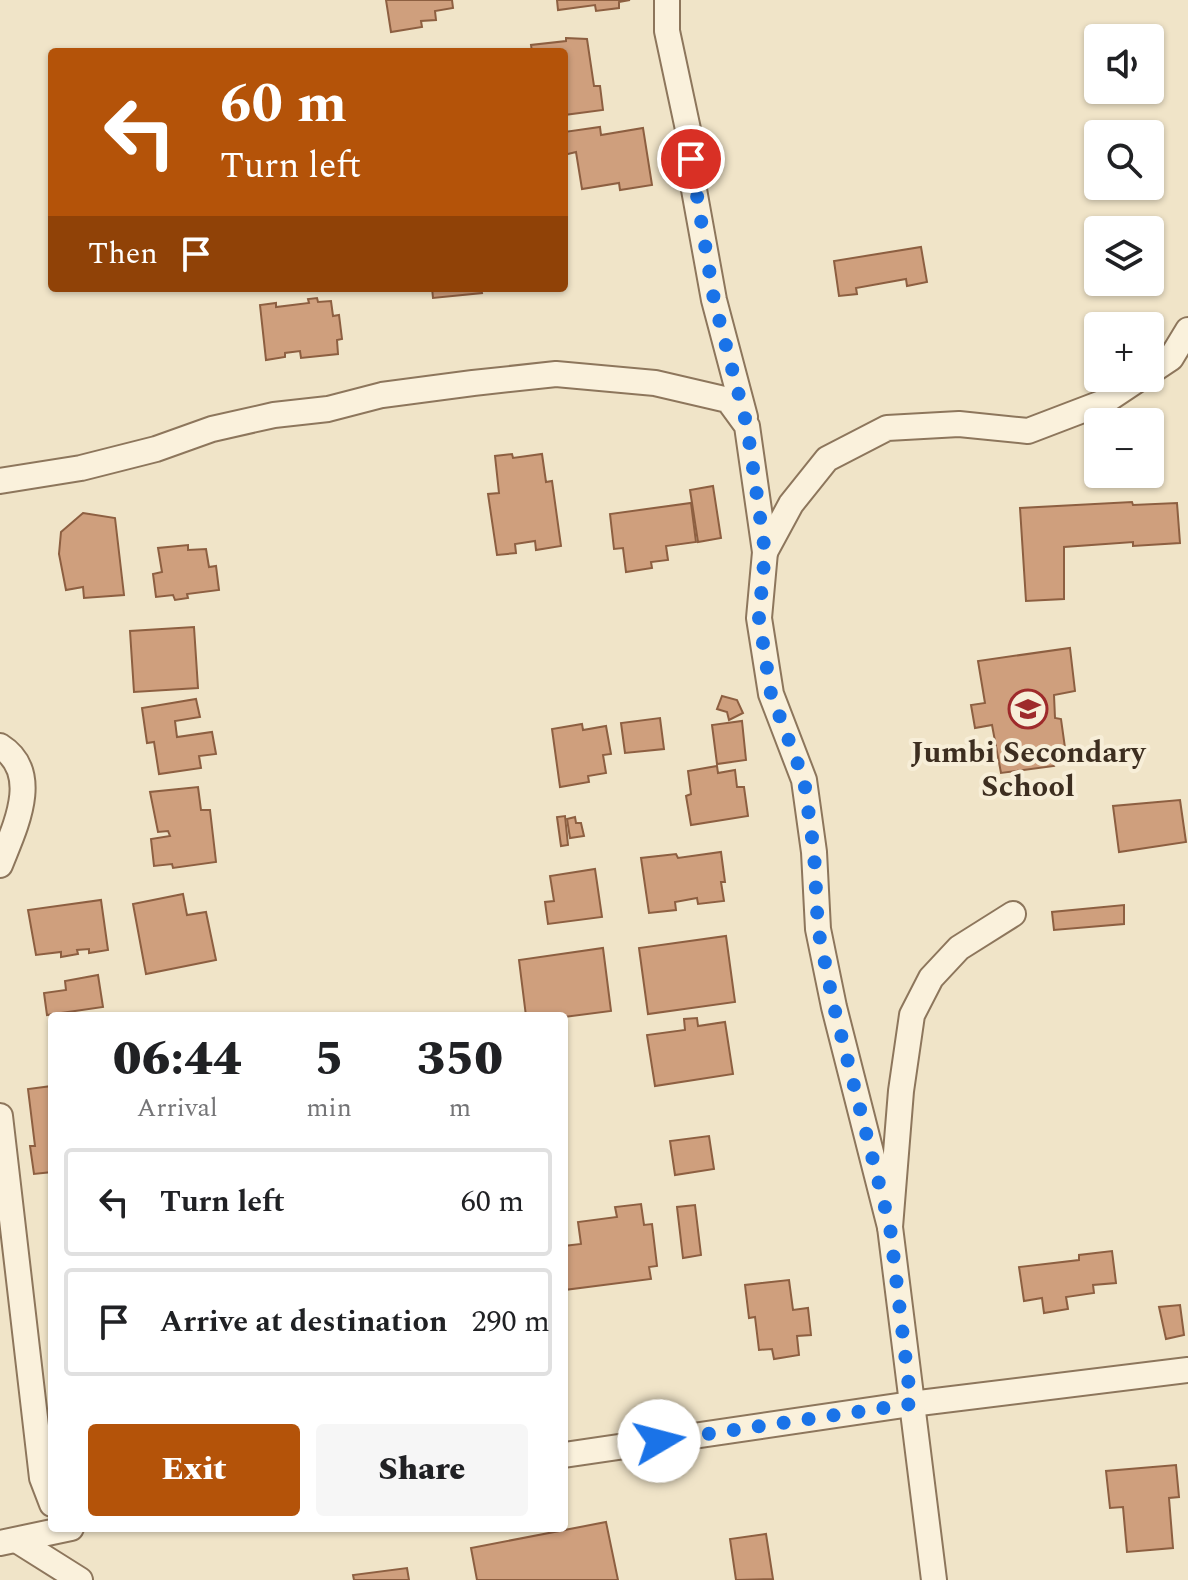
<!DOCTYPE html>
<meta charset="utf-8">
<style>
body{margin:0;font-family:Spectral,serif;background:#f6f6f6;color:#202124;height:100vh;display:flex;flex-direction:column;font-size:30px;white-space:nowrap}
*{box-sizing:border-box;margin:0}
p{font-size:26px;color:#757577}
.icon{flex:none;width:44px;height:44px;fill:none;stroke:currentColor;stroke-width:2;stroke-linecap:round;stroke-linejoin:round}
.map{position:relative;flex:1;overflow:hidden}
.side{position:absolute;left:48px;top:1012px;width:520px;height:520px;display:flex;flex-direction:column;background:#fff;border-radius:8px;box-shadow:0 2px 6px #0004}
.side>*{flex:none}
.hud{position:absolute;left:48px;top:48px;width:520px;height:244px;border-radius:8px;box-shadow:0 2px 6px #0004;background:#b45309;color:#fff;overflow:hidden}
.tools{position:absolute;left:1084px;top:24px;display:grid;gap:16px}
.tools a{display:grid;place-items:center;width:80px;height:80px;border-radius:8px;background:#fff;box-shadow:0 2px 6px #0004;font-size:40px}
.pin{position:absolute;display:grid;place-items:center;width:68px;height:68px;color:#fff;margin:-34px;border:4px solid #fff;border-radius:50%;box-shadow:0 2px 8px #0007}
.me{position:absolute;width:88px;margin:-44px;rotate:82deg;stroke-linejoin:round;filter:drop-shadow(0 0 6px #0008)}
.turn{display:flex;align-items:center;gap:28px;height:168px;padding:0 40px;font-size:36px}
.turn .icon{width:104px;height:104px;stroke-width:2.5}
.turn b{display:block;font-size:56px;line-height:68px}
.then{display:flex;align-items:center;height:76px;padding:0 40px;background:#0003;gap:16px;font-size:30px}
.eta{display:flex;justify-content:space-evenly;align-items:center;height:136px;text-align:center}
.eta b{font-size:48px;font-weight:800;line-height:56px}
.action{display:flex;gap:16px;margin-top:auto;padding:16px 40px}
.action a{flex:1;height:92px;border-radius:8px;background:#b45309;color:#fff;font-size:32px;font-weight:800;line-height:92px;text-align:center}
.action a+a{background:#f6f6f6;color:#202124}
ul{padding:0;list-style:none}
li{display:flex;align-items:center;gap:24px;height:108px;margin:0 16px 12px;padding:0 24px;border:4px solid #e0e0e0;border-radius:8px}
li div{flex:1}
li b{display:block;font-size:30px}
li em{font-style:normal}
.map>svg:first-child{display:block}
.building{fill:#cf9f7d;stroke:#8d5f41;stroke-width:2}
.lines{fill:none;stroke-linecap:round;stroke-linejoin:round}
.street-casing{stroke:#8d765c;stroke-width:28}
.street{stroke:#faf1dc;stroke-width:24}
.route{stroke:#1a73e8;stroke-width:14;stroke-dasharray:0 25.2}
.labels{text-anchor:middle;stroke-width:8;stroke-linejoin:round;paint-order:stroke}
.poi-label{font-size:30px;font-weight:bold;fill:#3d2e20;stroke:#f7eed8}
</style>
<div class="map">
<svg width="1188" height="1580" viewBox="0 0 1188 1580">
<rect width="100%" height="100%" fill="#f0e4c8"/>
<g class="building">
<path d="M386 0H452L453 8 435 11 436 20 421 21 422 27 391 32Z"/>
<path d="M557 0H630L619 2V8L596 11 595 5 558 10Z"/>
<path d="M566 38 587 39 594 86H600L603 110 564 115V52H532L531 45 566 41Z"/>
<path d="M600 127 601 135 643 128 652 185 620 190 619 183 582 189 576 152 564 155V132Z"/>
<path d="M921 247 927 282 907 286 906 279 856 288 857 294 839 296 834 261Z"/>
<path d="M432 288H481L482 293 433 298Z"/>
<path d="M317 298 318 302 331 301 333 316 339 315 342 339 337 340 338 354 301 358 300 351 285 353V357L266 360 260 305 276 303V307L309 303 308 299Z"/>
<path d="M512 454 513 458 542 454 546 482 552 481 561 546 536 550 535 541 515 544 516 553 497 555 488 494 499 493 495 456Z"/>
<path d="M713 486 721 538 698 542 690 490Z"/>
<path d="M1132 502 1133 505 1177 503 1180 543 1133 546V542L1064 547V599L1026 601 1020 508Z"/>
<path d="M691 503 696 542 666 546 668 560 651 562 652 568 626 572 623 548 614 549 610 514Z"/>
<path d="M83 513 115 518 124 595 84 598 83 587 66 590 59 554 61 532Z"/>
<path d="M188 545V550L206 549 209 567 216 566 219 590 187 594 188 598 175 600 173 595 156 597 153 574 162 572 158 548Z"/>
<path d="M194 627 198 688 134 692 130 631Z"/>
<path d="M1070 648 1075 691 1054 695 1055 718 1061 719 1067 762 1053 763 1054 766 1001 773 992 725 975 728 971 705 985 703 978 661Z"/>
<path d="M722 696 737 700 743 713 729 720 727 712 717 709Z"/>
<path d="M196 699 200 717 175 721 177 737 212 732 216 754 199 756 201 768 159 774 154 742 147 743 142 708Z"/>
<path d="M660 718 664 749 625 753 621 723Z"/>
<path d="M742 721 746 760 717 764 712 725Z"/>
<path d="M582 724 583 730 606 726 611 754 603 755 606 773 588 776 589 782 560 787 552 729Z"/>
<path d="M717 766 718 773 735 770 737 787H744L748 816 691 825 686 796 691 794 688 771Z"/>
<path d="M198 787 201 810H210L216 862 173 868 172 864 154 866 151 839 170 836 168 831 158 832 150 792Z"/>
<path d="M1180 800 1186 842 1119 852 1113 806Z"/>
<path d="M565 816 568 845 561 846 557 817Z"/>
<path d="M575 817 576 823H581L584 836 570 838 567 819Z"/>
<path d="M721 852 725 882H721L724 901 698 904 697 898 675 902 676 910 649 913 641 858 676 854 678 858Z"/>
<path d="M595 869 602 917 548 924 545 902 554 901 550 876Z"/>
<path d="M183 894 187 915 206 912 216 960 146 974 133 904Z"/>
<path d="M101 900 108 950 89 953V949L77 950 78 954 61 957V952L36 955 28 910Z"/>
<path d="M1124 905V924L1054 930 1052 912Z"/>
<path d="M726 936 735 1002 648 1014 639 948Z"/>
<path d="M603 948 611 1011 564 1017 526 1016 519 960Z"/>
<path d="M98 975 103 1007 47 1015 44 993 66 990 65 981Z"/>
<path d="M697 1018 698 1026 725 1022 733 1074 655 1086 647 1035 685 1030 684 1019Z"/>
<path d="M52 1086V1172L34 1174 30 1146H35L28 1089Z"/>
<path d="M709 1136 714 1169 675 1175 670 1141Z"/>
<path d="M641 1204 644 1225 652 1224 657 1266 649 1267 651 1279 564 1290V1246L581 1244 578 1222 617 1217 615 1207Z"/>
<path d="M695 1205 701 1255 683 1258 677 1207Z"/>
<path d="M1112 1251 1116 1283 1093 1285 1094 1293 1066 1297 1068 1309 1044 1313 1042 1298 1024 1301 1019 1267 1079 1260V1255Z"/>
<path d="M789 1280 793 1310 808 1308 811 1335 797 1336 799 1355 774 1359 772 1349 759 1350 755 1317 749 1318 745 1285Z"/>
<path d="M1180 1305 1184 1335 1166 1339 1159 1307Z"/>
<path d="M1176 1465 1179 1497 1169 1498 1173 1548 1127 1552 1123 1507 1110 1508 1106 1471Z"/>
<path d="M606 1522 618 1580H477L471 1548Z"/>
<path d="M766 1534 773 1579 736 1580 730 1539Z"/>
<path d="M407 1568 409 1580H354L353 1575Z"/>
</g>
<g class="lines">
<defs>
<g id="street">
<path d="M667 0V31L689 134 693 184 714 300 745 417"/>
<path d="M1150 372 1171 358 1188 330"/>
<path d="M0 481 81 468 156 449 212 429 274 415 328 409 382 395 473 383 556 374 655 383 728 400 747 426 765 552 759 618 771 694 804 780 814 852 818 929 834 1007 890 1227"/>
<path d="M765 552 791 504 827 459 887 428 959 424 1028 431 1104 402 1140 378"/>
<path d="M0 746C43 773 14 829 0 865"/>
<path d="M0 1116 42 1478 52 1504"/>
<path d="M564 1455 911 1404 1188 1370"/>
<path d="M18 1541 80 1580"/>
<path d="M0 1543 71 1528"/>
<path d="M934 1580 890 1227 901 1091 912 1015 931 978 959 948 1013 914"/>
</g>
</defs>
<use href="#street" class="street-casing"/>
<use href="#street" class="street"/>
</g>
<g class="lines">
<path class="route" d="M659 1441 911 1404 890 1227 834 1007 818 929 814 852 804 780 771 694 759 618 765 552 747 426 714 300 691 159"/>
</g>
<defs>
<symbol id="school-ring" viewBox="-11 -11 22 22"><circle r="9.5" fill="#f7eed8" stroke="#9e2a2b" stroke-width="1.5"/><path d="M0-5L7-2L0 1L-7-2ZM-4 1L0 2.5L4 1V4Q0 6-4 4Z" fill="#9e2a2b"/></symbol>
</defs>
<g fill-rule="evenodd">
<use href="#school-ring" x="1006" y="687" width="44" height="44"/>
</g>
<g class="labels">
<g class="poi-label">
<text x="1028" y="762">Jumbi Secondary<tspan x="1028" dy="34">School</tspan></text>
</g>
</g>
</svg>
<div class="tools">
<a><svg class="icon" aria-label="sound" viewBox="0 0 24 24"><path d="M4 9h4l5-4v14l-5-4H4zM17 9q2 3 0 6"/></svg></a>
<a><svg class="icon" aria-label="search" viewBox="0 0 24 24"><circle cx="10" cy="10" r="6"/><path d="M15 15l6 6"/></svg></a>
<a><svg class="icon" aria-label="layers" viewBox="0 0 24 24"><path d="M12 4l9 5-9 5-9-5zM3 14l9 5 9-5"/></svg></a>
<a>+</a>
<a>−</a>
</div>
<div class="pin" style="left:691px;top:159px;background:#d93025"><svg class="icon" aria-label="arrive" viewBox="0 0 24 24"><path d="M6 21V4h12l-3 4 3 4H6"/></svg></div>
<svg class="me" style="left:659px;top:1441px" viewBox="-20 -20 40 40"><circle r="19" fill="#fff"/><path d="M0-13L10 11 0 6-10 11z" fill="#1a73e8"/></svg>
<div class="hud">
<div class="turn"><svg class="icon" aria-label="left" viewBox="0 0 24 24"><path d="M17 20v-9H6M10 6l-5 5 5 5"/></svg><div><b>60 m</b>Turn left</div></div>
<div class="then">Then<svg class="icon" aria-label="arrive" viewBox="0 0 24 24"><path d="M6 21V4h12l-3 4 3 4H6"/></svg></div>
</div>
<section class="side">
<div class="eta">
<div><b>06:44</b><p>Arrival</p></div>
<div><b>5</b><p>min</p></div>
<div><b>350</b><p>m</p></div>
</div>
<ul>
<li><svg class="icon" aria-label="left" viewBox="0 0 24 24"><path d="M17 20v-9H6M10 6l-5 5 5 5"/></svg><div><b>Turn left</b></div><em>60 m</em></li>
<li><svg class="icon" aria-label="arrive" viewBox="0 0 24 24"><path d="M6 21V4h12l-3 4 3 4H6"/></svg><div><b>Arrive at destination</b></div><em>290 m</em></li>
</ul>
<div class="action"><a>Exit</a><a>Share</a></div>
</section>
</div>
